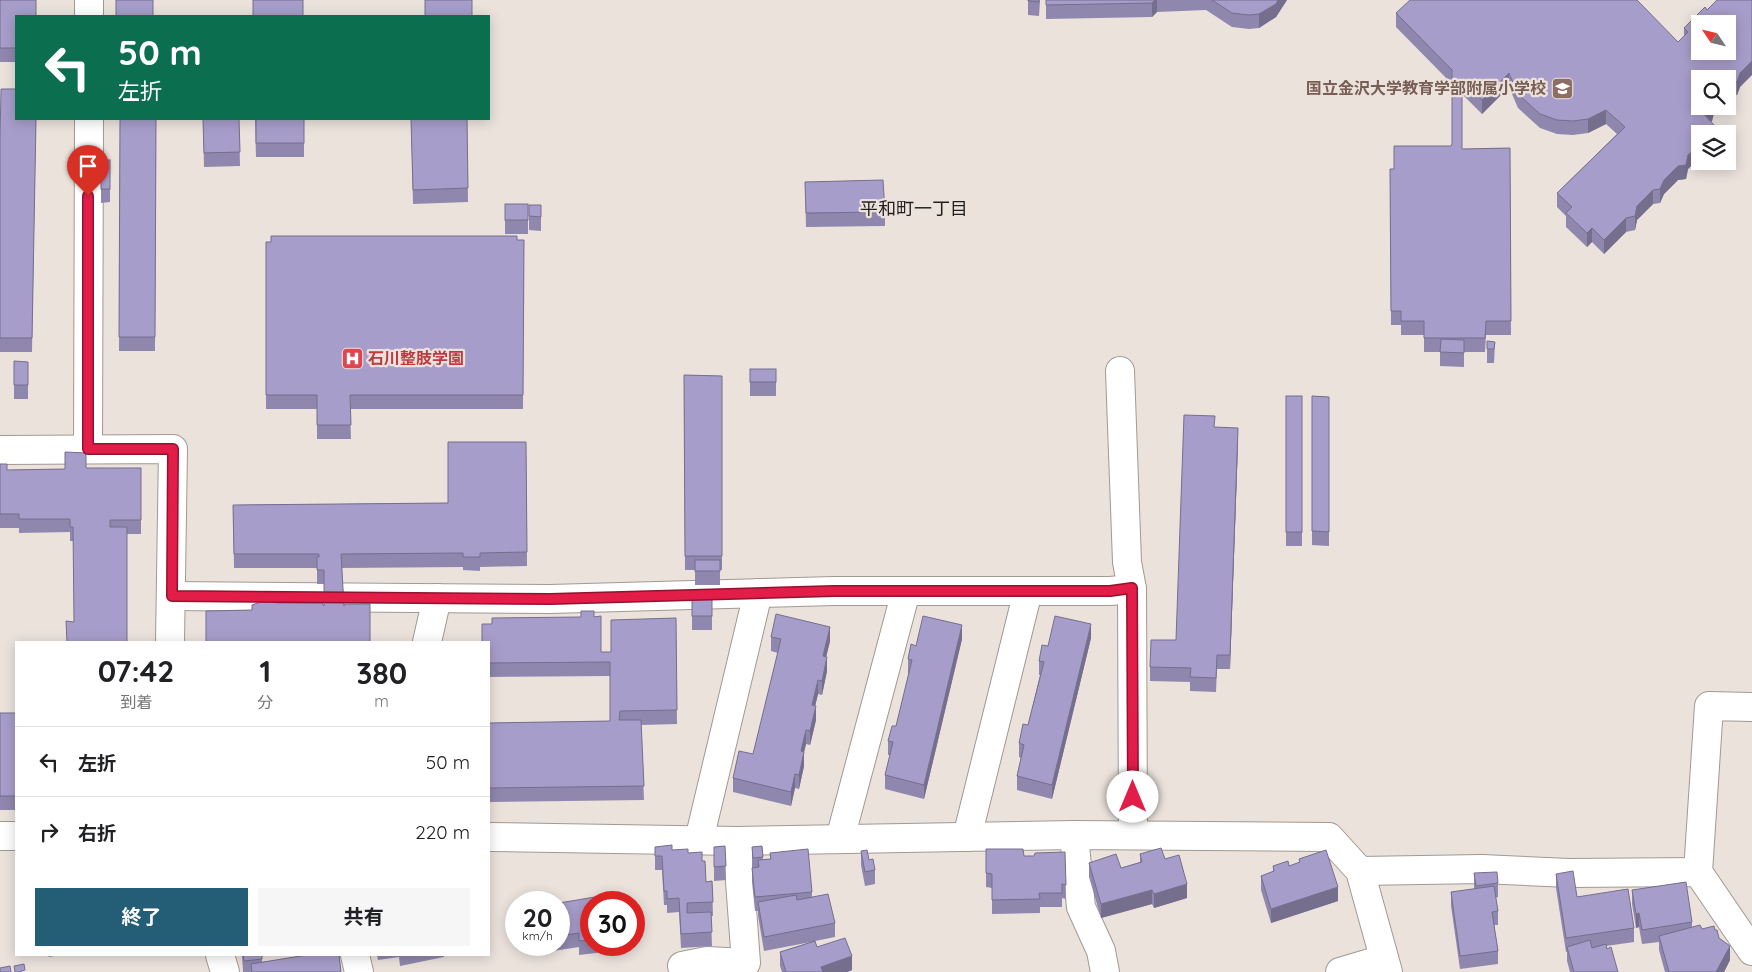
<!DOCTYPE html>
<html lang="ja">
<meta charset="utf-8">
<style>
body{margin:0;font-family:Quicksand,"Noto Sans JP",sans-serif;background:#f6f6f6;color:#202124;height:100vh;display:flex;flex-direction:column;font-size:19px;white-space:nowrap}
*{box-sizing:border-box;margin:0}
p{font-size:16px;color:#757577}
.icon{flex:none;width:28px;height:28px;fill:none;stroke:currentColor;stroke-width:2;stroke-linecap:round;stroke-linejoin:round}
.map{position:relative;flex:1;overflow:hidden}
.details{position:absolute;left:15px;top:641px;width:475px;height:315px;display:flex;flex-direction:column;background:#fff;border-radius:0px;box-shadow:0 2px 12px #0003}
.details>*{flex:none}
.banner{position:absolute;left:15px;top:15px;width:475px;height:105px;border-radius:0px;box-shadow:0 2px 12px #0003;background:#0b6e4f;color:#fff;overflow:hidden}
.needle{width:32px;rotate:305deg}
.fabs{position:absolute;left:1691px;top:15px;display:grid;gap:10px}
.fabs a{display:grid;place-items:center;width:45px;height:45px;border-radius:0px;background:#fff;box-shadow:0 2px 12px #0003;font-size:25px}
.speed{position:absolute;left:505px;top:891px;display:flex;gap:10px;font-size:25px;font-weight:700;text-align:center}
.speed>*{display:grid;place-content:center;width:65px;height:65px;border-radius:50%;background:#fff;box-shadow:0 2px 12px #0003;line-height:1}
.speed small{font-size:12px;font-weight:400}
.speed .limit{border:8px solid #d22;background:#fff;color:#111}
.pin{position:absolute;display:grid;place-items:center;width:42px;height:42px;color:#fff;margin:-51px -21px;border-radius:50% 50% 50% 0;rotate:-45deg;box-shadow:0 0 5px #0007}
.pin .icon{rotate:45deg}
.me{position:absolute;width:55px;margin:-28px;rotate:0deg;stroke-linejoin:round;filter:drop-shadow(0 0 4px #0008)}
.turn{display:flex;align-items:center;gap:18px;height:105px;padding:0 20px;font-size:22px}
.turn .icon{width:65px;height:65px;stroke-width:2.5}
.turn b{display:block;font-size:35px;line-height:42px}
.eta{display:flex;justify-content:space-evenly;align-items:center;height:85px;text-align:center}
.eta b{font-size:30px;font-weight:700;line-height:35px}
.primary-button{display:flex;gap:10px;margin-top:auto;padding:10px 20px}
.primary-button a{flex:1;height:58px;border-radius:0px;background:#235d76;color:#fff;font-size:20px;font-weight:700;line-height:58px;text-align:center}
.primary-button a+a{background:#f6f6f6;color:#202124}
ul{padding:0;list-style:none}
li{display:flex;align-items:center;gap:15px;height:70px;padding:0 20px;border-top:1px solid #e0e0e0}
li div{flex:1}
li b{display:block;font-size:19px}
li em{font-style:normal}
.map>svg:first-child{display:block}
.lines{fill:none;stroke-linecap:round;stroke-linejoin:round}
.minor-casing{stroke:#a19993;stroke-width:30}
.minor{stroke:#fff;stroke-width:28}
.wall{fill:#9087ae}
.shaded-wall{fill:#756e8d}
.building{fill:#a79dca;stroke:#756e8d;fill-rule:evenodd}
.route-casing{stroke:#92132f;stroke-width:12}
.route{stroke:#e11d48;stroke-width:9}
.labels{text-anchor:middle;stroke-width:4.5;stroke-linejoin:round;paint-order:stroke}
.education-label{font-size:16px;font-weight:bold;fill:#785e54;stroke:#ebe2dc;text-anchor:end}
.health-label{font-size:16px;font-weight:bold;fill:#be3a42;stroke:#ebe2dc;text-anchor:start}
.neighbourhood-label{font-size:18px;fill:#211e1c;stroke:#ebe2dc}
</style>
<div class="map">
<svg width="1752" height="972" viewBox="0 0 1752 972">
<rect width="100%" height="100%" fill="#ebe2dc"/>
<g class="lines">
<defs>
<g id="minor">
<path d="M89 16V0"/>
<path d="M88 449 89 119"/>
<path d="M0 450 173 449 170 642"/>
<path d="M1132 589 1133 835"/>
<path d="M172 596 550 599 834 591H1110L1132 589 1127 562 1120 371"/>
<path d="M427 642 437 598"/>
<path d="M1074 835 1081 907 1101 951 1105 972"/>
<path d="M0 836H16"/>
<path d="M489 837 737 841 1074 835 1329 837 1360 871 1388 972"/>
<path d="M967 837 1028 591"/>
<path d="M840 839 906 591"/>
<path d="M699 840 758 593"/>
<path d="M1360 871 1482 869 1569 873 1698 872 1752 951"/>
<path d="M1698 872 1709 706 1752 707"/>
<path d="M220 955 225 972"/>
<path d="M355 955 359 972"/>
<path d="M684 972 682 966 707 961 746 963 737 841"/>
<path d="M1340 972 1384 959"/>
</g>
</defs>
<use href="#minor" class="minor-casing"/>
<use href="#minor" class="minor"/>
</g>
<g class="wall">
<path d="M0 0 16 16V62H0Z"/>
<path d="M1028 0H1040L1039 16 1028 15Z"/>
<path d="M1046 0H1287L1276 17 1259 28 1249 29 1232 27 1206 10 1157 12 1152 17 1046 19Z"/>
<path d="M1705 7 1740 87 1737 95 1730 97 1700 106H1721L1714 113 1712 121 1711 122 1716 134 1688 169 1686 179 1678 180 1664 194 1660 203 1653 204 1637 220 1635 230 1626 232 1604 254 1592 242 1587 247 1566 227V216L1557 207V193L1617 134 1606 124 1588 133 1573 135 1557 134 1540 128 1518 108 1509 87 1482 114 1462 94V149L1510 148 1511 335H1486L1485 352H1464V367L1440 366V352H1424V335H1401V325H1391L1390 169H1394L1451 146 1452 144V84L1396 27V13L1678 42 1684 36V28Z"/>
<path d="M36 119 32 352H0V139Z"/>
<path d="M120 119H156L155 351H119Z"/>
<path d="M203 119H239L240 166 204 167Z"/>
<path d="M255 119H304V157H256Z"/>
<path d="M411 119H467L468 202 413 204Z"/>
<path d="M101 160H110V202L101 203Z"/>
<path d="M805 182 885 212V226L806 227Z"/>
<rect x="505" y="204" width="23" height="30"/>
<path d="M529 205H541V231L529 230Z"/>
<path d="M524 240 523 409H350L351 439H317V409H266V242Z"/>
<path d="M1495 342 1494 363H1487V349Z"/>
<rect x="750" y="369" width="26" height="27"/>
<path d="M684 375 722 376V570H720V585H695V570H685Z"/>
<path d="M28 376V399H14V385Z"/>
<rect x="1286" y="396" width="16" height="150"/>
<path d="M1312 396 1329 397V546L1312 545Z"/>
<path d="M1215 427 1238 442 1230 669H1217L1216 692 1190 691V682L1150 681V667L1176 640Z"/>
<path d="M448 442H526L527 566 480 567V571L463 570V567L342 568 344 606 345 604H370V642H206V611L252 610V605L266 600 277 603H322L324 606V584H317V568H234L233 505 448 503Z"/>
<path d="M0 464 7 470 141 468V534H127L73 541H70V532L19 533V528H0Z"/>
<rect x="692" y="599" width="20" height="31"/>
<path d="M594 617 601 652H611L676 618 677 724 641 725 644 800 489 802V723L610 721V676L489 677V642L492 624Z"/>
<path d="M771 637 830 641 826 657 827 671 822 695 818 694 815 706 816 720 810 745 806 744 804 752V766L799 789 795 788 791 806 733 792V778L753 754 778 653 771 651Z"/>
<path d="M1091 638 1052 799 1017 790V776L1021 758 1019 757V743L1028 725 1040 675H1039V661L1048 646Z"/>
<path d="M962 639 924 799 885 789V775L890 755H888V741L896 726 909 673H908V659L916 646Z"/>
<rect x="0" y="713" width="16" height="97"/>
<path d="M725 846 726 880 714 881V847Z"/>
<path d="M762 846 763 860 770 859V853L812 892V897L835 923V937L815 941 817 947 852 970 847 972H782L780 966V952L811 942 764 951 758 916V911H755L752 882V847Z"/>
<path d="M655 847 688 853 702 861 706 882 712 881 713 916H711L712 946 681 948 679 912 667 913V905H664L662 870H655Z"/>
<path d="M986 849 1024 856H1034L1065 852 1066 899 1062 898V907H1040V913L992 914V888L986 887Z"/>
<path d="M861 851 869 860 875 870V884L865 886 861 865Z"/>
<path d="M1140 854 1165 859 1187 898 1154 908 1152 904 1101 918 1089 877V863L1121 868 1140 862Z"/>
<path d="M1299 859 1338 901 1271 923 1261 890V876L1273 872V866H1289L1299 863Z"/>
<path d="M1474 873 1498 883V897L1495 898 1498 911V925H1494L1498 951V964L1460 969 1451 906V892L1474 889Z"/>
<path d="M1556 874 1577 897 1634 928V942L1606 946 1618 972H1570L1567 961V952H1566L1556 888Z"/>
<path d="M1632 890 1692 922V927L1702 929 1715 930 1730 960 1724 972H1665L1659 950V942L1642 944 1639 927 1636 928 1632 904Z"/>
<path d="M591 902V945H604V952L579 955V947L540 953 539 945H559V903Z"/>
<path d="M48 955H59L49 957Z"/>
<path d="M242 955H262V962L339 955 341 972H243Z"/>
<path d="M377 955H444V957L400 966 399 957 378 960Z"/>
</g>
<g class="shaded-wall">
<path d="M1155 0H1157V12L1152 17V3Z"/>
<path d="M1278 0H1287L1276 17 1259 28V14Z"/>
<path d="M1752 61V75L1740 87 1737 95V82L1740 73Z"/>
<path d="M1509 73V87L1482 114V100Z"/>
<path d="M1730 83V97L1728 100V86Z"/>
<path d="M1712 106H1721L1714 113 1712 121 1701 125V111Z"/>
<path d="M1606 110V124L1588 133V119Z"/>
<path d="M1700 144V158L1688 169 1686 179 1678 180 1664 194 1660 203V189L1664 180Z"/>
<path d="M1653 190V204L1637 220 1635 230V216L1637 206Z"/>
<path d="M1626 218V232L1604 254V240Z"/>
<path d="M1592 228V242L1587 247V233Z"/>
<path d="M1238 428V442L1230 669V655Z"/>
<path d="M1091 624V638L1052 799V785Z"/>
<path d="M962 625V639L924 799V785Z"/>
<path d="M830 627V641L823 670V656Z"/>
<path d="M827 657V671L822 695V681Z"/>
<path d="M818 680V694L812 719V705Z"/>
<path d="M816 706V720L810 745V731Z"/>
<path d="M806 730V744L801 765V751Z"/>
<path d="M804 752V766L799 789V775Z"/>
<path d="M795 774V788L791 806V792Z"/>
<path d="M1187 884V898L1154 908V894Z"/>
<path d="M1338 887V901L1271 923V909Z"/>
<path d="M1152 890V904L1101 918V904Z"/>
<path d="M1639 913V927L1636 928V914Z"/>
<path d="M1730 946V960L1724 972H1716Z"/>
<path d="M852 956V970L847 972H821V967Z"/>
</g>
<g class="building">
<path d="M0 0H36V16H16V48H0Z"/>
<rect x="116" y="0" width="37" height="16"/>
<rect x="253" y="0" width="50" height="16"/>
<rect x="425" y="0" width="47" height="16"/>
<path d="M1028 0H1039V2L1028 1Z"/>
<path d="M1046 0H1155L1152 3 1046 5Z"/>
<path d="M1212 0H1278L1276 4 1259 14 1249 15 1232 13Z"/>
<path d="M1410 0H1637L1678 42 1688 32 1684 28 1705 7 1707 10 1717 0H1752V61L1740 73 1737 82 1730 83 1728 86V79H1700V106H1712V107L1701 111 1716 127 1714 134H1700V144L1688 155 1686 165 1678 166 1664 180 1660 189 1653 190 1637 206 1635 216 1626 218 1604 240 1592 228 1587 233 1566 213 1572 207 1557 193 1625 127 1606 110 1588 119 1573 121 1557 120 1540 114 1518 94 1509 73 1482 100 1462 80V149L1510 148 1511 321H1486L1485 338H1424V321H1401V311H1391L1390 169H1394V146H1451L1452 144V70L1396 13ZM1700 24H1728V51H1700Z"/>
<path d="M1 89H16V119H36L32 338H0V139Z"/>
<path d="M120 119H156L155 337H119Z"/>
<path d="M203 119H239L240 152 204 153Z"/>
<rect x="256" y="119" width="48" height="24"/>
<path d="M411 119H467L468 188 413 190Z"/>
<rect x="101" y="160" width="9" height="29"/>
<path d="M883 180 885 212 806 213 805 182Z"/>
<rect x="505" y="204" width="23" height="16"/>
<path d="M529 205H541V217L529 216Z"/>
<path d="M271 236H517V240H524L523 395H350L351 425H317V395H266V242H271Z"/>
<path d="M1441 339 1464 340V353L1440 352Z"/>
<path d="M1487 341 1495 342 1494 349H1487Z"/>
<path d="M14 361 28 362V385H14Z"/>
<rect x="750" y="369" width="26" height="13"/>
<path d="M684 375 722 376V556H685Z"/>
<rect x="1286" y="396" width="16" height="136"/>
<path d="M1312 396 1329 397V532L1312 531Z"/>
<path d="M1184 415 1215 416 1214 427 1238 428 1230 655H1217L1216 678 1190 677 1191 668 1150 667 1151 640H1176Z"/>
<path d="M448 442H526L527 552 480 553V557H463V553L341 554 344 606 345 604H370V642H206V611L252 610V605L266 600 277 603H322L324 606V570H317V557H319V554H234L233 505 448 503Z"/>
<path d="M65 452 86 453V468H141V520H110V527H127V642H67L66 621 74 622 73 527H70V519H19V514H0V464H7V470L65 469Z"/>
<rect x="695" y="560" width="25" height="11"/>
<rect x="692" y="599" width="20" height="17"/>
<path d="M581 611H594V617L601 616V652H611V620L676 618 677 710 620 711 619 720H641L644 786 489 788V723L610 721V662L489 663V642H482V624H492V618L581 617Z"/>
<path d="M776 614 830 627 823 656 827 657 822 681 818 680 812 705 816 706 810 731 806 730 801 751 804 752 799 775 795 774 791 792 733 778 739 751 753 754 781 639 771 637Z"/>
<path d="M923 616 962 625 924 785 885 775 893 742 888 741 892 726H896L912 660 908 659 911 644 916 646Z"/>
<path d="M1055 616 1091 624 1052 785 1017 776 1024 745 1019 743 1023 724 1028 725 1044 662 1039 661 1042 645 1048 646Z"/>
<rect x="0" y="713" width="16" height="83"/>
<path d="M672 845V850L688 849V853L702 852V861H705L706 882 712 881 713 902 687 903V913L711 912 712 932 681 934 679 898 667 899V891H664L662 856H655V847Z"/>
<path d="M725 846 726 866 714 867V847Z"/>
<path d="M762 846 763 857 753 858 752 847Z"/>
<path d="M1161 848 1165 859 1179 855 1187 884 1154 894 1152 890 1101 904 1089 863 1116 854 1121 868 1142 862 1140 854Z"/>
<path d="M808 849 812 892 755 897 752 868 759 867 758 860 771 859 770 853Z"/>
<path d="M986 849H1023L1024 856H1034L1035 853 1065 852 1066 885 1062 884V893H1039L1040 899 992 900V874L986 873Z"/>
<path d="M867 850 869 860 873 859 875 870 865 872 861 851Z"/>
<path d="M1326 850 1338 887 1271 909 1261 876 1274 871 1273 866 1288 861 1289 866 1300 862 1299 859Z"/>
<path d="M1573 871 1577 897 1628 889 1634 928 1566 938 1556 874Z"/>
<path d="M1497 872 1498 883 1476 886 1474 873Z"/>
<path d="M1686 882 1692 922 1642 930 1639 913 1636 914 1632 890Z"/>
<path d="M1494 886 1498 911 1492 912 1498 951 1460 956 1451 892Z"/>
<path d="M828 894 835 923 764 937 758 902 796 895 797 900Z"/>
<path d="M595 897V902H591V940L579 941V933L559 936V903Z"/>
<path d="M1700 925 1702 929 1714 926 1715 930H1717L1719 938 1730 946 1716 972H1669L1659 936Z"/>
<path d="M845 938 852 956 821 967 823 972H786L780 952 815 941 817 947Z"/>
<path d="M1590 940 1592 948 1606 944 1607 949 1611 947 1618 972H1574L1567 947Z"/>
<path d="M243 955H262V959L244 961Z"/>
<path d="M307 955H339L341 972H252L251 964Z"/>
<path d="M24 964 25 970 21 971V972H15L14 966Z"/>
<path d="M10 966 11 972H0V968Z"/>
</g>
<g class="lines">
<defs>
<path id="route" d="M88 196V449H173L172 596 550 599 834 591H1110L1132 588 1133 797"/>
</defs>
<use href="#route" class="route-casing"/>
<use href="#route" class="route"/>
</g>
<defs>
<symbol id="school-square" viewBox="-11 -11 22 22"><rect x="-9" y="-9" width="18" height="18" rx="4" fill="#8d6e63" stroke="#ebe2dc"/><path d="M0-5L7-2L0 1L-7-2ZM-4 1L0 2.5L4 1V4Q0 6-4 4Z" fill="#fff"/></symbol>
<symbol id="hospital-square" viewBox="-11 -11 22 22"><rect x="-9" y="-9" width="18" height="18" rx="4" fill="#e0444e" stroke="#ebe2dc"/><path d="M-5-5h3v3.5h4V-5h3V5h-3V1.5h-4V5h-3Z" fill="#fff"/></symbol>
</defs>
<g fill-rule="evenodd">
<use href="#school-square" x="1550" y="76" width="25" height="25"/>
<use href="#hospital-square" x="340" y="346" width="25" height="25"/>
</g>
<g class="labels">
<g class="education-label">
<text x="1546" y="94">国立金沢大学教育学部附属小学校</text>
</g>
<g class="health-label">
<text x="368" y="364">石川整肢学園</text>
</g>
<g class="neighbourhood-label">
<text x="914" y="215">平和町一丁目</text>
</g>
</g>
</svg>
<div class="fabs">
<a><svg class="needle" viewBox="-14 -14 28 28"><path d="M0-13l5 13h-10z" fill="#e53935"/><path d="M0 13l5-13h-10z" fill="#757577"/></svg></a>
<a><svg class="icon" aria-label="search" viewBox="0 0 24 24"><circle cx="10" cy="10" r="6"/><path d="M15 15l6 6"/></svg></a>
<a><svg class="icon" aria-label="layers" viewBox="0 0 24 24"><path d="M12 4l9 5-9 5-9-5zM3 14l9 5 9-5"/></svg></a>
</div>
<div class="speed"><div>20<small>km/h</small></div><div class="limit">30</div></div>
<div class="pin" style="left:88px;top:196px;background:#d93025"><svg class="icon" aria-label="arrive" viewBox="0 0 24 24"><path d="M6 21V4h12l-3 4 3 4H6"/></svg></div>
<svg class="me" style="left:1133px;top:797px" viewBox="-20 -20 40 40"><circle r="19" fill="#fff"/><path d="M0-13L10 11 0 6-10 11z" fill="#e11d48"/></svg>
<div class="banner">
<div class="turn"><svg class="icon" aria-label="left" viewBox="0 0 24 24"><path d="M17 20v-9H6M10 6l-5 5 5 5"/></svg><div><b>50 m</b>左折</div></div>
</div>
<section class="details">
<div class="eta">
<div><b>07:42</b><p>到着</p></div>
<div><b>1</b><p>分</p></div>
<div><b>380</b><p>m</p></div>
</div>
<ul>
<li><svg class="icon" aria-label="left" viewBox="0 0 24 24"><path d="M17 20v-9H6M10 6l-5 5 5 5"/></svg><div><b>左折</b></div><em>50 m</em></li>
<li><svg class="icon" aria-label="right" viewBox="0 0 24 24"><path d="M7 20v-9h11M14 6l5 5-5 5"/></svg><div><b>右折</b></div><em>220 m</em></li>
</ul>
<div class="primary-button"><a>終了</a><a>共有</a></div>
</section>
</div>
